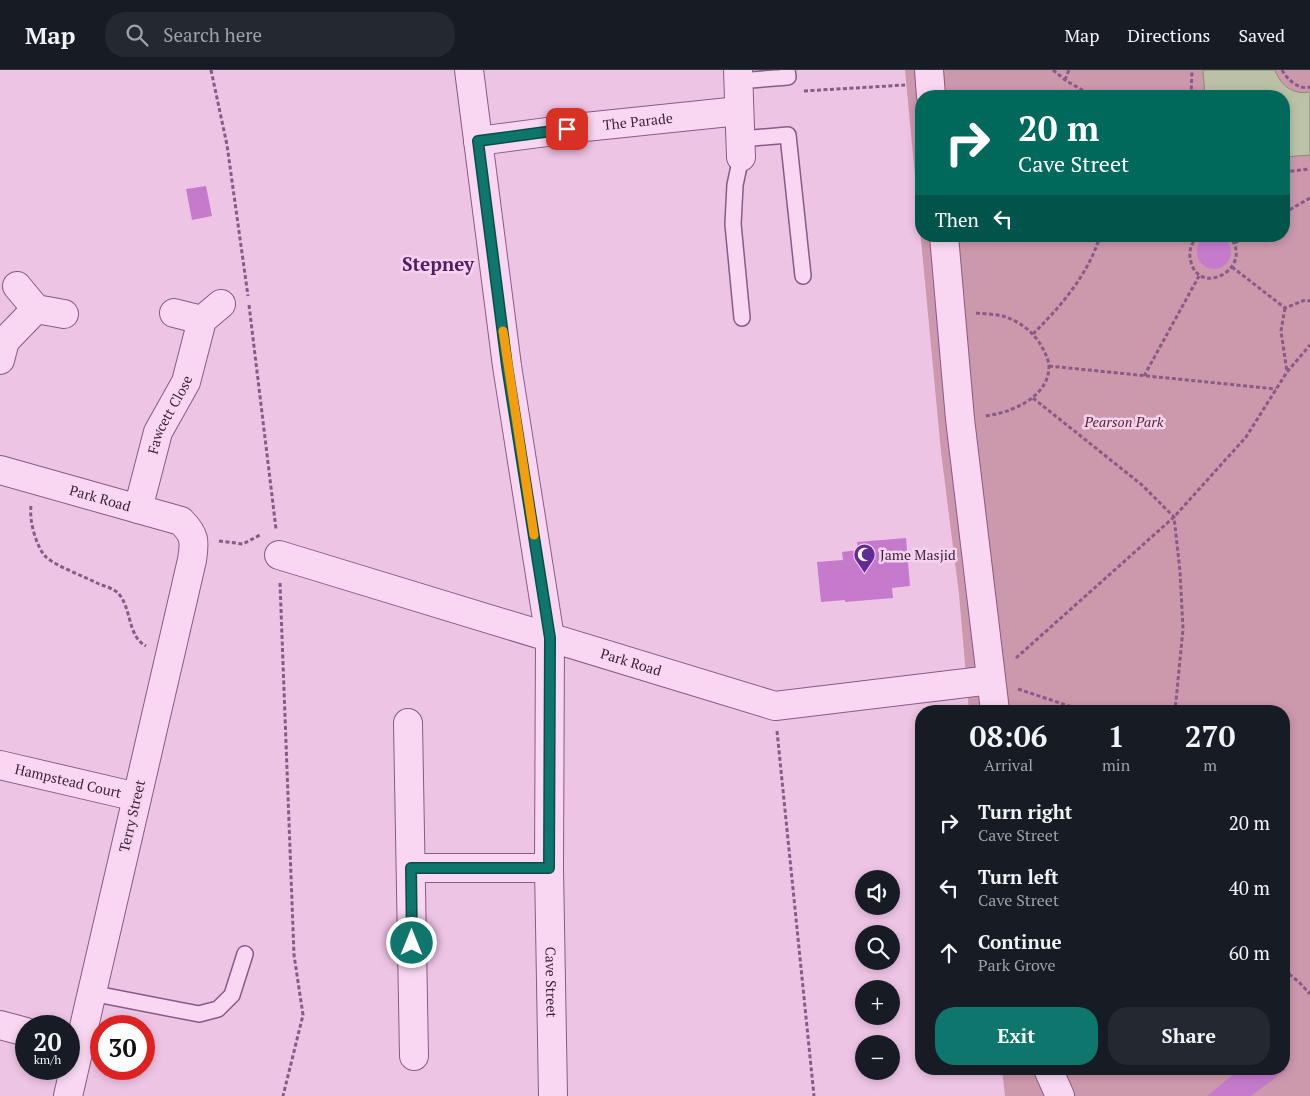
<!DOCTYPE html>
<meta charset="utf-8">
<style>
body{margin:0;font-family:"PT Serif",serif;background:#242831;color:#f1f3f6;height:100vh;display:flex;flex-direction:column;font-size:19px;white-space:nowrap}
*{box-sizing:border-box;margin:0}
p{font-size:16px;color:#9ea1a6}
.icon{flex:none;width:28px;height:28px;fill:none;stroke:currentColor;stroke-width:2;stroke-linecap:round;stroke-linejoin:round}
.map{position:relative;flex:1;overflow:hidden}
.details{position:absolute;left:915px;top:635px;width:375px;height:370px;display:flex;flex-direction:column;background:#171b24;border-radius:20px;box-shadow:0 2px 8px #0003}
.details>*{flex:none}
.banner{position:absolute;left:915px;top:20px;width:375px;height:152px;border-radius:20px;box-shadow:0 2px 8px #0003;background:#00695c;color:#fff;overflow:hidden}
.tools{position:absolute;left:855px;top:800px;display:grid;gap:10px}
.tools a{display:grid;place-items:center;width:45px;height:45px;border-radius:50%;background:#171b24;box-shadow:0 2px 8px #0003;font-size:25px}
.speed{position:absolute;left:15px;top:945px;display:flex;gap:10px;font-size:25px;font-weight:700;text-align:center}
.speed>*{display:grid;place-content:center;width:65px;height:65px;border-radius:50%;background:#171b24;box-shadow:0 2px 8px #0003;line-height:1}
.speed small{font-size:12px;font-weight:400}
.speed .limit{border:8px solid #d22;background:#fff;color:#111}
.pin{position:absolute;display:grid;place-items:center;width:42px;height:42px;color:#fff;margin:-21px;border-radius:10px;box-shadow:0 2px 8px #0006}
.me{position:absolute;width:55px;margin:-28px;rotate:0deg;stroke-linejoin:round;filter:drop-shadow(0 0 4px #0008)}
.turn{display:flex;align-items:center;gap:18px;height:105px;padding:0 20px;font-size:22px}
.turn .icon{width:65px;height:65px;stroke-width:2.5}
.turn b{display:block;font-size:35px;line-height:42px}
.then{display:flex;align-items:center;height:48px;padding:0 20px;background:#0003;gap:10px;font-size:19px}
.eta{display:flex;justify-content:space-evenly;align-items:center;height:85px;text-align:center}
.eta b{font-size:30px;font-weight:800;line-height:35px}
.button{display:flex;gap:10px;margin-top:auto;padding:10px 20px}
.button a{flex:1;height:58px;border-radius:20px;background:#0f766e;color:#fff;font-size:20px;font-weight:800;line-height:58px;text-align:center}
.button a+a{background:#242831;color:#f1f3f6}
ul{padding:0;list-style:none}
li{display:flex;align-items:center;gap:15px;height:65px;padding:0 20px}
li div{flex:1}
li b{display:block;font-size:19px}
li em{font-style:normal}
header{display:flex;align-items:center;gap:30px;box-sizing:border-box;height:70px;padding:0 25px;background:#171b24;border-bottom:1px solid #363941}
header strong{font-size:24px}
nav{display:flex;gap:28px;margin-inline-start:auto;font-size:18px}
.search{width:350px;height:45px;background:#242831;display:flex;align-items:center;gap:12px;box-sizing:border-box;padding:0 18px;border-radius:20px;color:#9ea1a6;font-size:19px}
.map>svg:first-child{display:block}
.green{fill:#cc98ac;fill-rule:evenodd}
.water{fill:#bbc1a6;stroke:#878f6c}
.building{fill:#c57acc}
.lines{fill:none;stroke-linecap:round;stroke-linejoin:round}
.lane-casing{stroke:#885a87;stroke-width:18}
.street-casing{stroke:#885a87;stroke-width:30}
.path{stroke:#885a87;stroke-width:3;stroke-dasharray:4 2.5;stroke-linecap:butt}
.lane{stroke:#f9d7f2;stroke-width:15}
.street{stroke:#f9d7f2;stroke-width:28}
.route-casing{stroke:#0a4d48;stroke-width:12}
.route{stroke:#0f766e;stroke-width:9}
.slow{stroke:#f59e0b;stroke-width:9}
.labels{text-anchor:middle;stroke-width:5;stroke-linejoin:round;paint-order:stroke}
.street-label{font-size:14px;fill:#381e38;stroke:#f5d3ee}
.park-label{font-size:14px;font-style:italic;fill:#552531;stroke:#f5d3ee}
.poi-label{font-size:14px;fill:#381e38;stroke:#f5d3ee;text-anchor:start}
.district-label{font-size:19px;font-weight:bold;fill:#501e65;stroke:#f5d3ee}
</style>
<header>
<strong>Map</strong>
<div class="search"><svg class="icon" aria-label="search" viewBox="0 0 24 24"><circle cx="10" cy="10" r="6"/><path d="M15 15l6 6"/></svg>Search here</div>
<nav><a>Map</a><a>Directions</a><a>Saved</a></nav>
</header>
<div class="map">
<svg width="1310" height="1026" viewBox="0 0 1310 1026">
<rect width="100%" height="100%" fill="#eec4e5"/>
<path class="green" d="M905 0H1310V1026H1005L1002 999H1284V641H969L959 524 941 382ZM921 26H1284V166H921Z"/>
<path class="water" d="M1203 0H1275C1281 16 1293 25 1310 22V85L1284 87V26H1205Z"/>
<g class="building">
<path d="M206 116 212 146 192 150 186 119Z"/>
<circle cx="1214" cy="182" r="17"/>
<path d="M906 468 910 516 892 518 893 528 845 532V530L821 532 817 492 843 490 842 482 858 480 857 472Z"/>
<path d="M1240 999H1287L1251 1026H1207Z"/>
</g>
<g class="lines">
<defs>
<g id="lane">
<path d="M738 11 788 7 787 0"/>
<path d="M741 69 788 65 803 206"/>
<path d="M741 87 735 115 733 154 742 248"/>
<path d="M91 923 199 944 218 939 232 925 245 884"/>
</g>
<g id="street">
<path id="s1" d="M469 0 507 296 550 568 549 798 553 1026"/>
<path d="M738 0 741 87"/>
<path d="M929 0 931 26"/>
<path id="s2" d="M478 71 585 57 739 41"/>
<path d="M944 166 960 349 995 641"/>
<path d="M17 216 36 239 64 244"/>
<path d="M174 243 202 250 221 234"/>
<path d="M0 290 5 271 36 239"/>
<path id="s3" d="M0 400 181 451C195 465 195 471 192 490L68 1026"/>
<path id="s4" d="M138 439 158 362 186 312 202 250"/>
<path id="s5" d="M279 485 775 636 991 610"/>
<path d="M408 653 414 986"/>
<path id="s6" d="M0 695 137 727"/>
<path d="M411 798H549"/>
<path d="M0 955 26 962"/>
<path d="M1048 999 1060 1026"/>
</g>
</defs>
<use href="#lane" class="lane-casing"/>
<use href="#street" class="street-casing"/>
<g class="path">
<path d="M211 0 227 75 248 226"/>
<path d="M1053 0 1065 10 1092 26"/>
<path d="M1282 0C1287 9 1298 20 1310 17"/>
<path d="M1065 10 1069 0"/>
<path d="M804 21 905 15"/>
<path d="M1191 26 1192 0"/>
<path d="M1284 102 1310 99"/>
<path d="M1284 143 1310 128"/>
<path d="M1197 166C1191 174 1188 182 1191 192 1200 228 1256 197 1229 166"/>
<path d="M1235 173 1246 166"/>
<path d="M1232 197 1285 238 1305 230 1310 231"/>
<path d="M249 235 276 459"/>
<path d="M1285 238 1281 261 1287 302"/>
<path d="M976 243C985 244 995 244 1003 246 1019 251 1034 262 1042 277 1045 283 1048 288 1049 295 1050 327 1011 343 985 346"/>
<path d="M1033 264C1061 236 1088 205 1100 166"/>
<path d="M1049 296 1276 319"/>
<path d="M1144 306 1199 206"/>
<path d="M1033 328 1142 415 1174 447 1180 501 1183 559 1175 641"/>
<path d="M31 436C29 450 36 477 46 487 54 495 85 507 97 513 103 516 113 518 118 523 132 538 127 566 146 576"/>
<path d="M219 471 243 474 260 465"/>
<path d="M280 513 294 885 303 945 283 1026"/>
<path d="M1016 588 1174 447 1246 367 1287 302 1310 275"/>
<path d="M1018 619 1084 641"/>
<path d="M777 661 814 1026"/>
<path d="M1284 900 1299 912 1310 924"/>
</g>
<use href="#lane" class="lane"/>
<use href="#street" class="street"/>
</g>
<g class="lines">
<defs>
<path id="route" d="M412 873 411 798H549L550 568 507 296 478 71 567 59"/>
</defs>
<use href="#route" class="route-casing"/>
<use href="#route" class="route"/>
<path class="slow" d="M503 261 534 465"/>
</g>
<defs>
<symbol id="mosque-pin" viewBox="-11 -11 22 30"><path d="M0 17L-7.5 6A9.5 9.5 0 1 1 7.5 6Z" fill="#602a97" stroke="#f5d3ee"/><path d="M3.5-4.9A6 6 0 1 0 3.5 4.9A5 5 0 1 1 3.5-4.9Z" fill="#fff"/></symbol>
</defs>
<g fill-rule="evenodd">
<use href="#mosque-pin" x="852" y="472" width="25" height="34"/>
</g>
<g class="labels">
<g class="street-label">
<text dy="5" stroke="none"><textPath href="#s2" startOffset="161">The Parade</textPath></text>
<text dy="5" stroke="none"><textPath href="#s4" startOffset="100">Fawcett Close</textPath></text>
<text dy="5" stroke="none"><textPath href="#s3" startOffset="104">Park Road</textPath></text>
<text dy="5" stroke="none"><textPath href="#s5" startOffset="368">Park Road</textPath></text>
<text dy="5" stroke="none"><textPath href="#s6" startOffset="70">Hampstead Court</textPath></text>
<text transform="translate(132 746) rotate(-77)" y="5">Terry Street</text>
<text dy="5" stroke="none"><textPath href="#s1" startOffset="918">Cave Street</textPath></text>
</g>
<g class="park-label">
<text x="1124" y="357">Pearson Park</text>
</g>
<g class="poi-label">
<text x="880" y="490">Jame Masjid</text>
</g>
<g class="district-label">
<text x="438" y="201">Stepney</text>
</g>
</g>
</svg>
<div class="tools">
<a><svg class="icon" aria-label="sound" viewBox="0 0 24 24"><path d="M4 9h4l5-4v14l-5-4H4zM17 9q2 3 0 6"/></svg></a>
<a><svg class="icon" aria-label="search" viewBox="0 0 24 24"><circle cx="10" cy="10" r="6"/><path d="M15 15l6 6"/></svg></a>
<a>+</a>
<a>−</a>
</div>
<div class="speed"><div>20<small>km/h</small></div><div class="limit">30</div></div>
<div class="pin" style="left:567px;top:59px;background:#d93025"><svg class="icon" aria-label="arrive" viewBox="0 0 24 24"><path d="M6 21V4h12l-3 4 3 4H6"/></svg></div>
<svg class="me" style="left:412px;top:873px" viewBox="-20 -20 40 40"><circle r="17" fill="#0f766e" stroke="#fff" stroke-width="3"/><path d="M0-11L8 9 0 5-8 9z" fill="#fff"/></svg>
<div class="banner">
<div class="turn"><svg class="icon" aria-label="right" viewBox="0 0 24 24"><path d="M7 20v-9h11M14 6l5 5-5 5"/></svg><div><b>20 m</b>Cave Street</div></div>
<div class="then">Then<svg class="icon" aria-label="left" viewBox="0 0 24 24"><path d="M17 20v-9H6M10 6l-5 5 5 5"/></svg></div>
</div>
<section class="details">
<div class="eta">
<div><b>08:06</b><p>Arrival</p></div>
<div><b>1</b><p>min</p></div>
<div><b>270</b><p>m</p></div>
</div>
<ul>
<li><svg class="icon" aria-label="right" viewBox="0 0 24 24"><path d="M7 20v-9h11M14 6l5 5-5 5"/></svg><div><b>Turn right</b><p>Cave Street</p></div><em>20 m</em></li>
<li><svg class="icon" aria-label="left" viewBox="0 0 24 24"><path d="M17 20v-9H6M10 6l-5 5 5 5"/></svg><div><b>Turn left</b><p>Cave Street</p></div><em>40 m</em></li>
<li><svg class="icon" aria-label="ahead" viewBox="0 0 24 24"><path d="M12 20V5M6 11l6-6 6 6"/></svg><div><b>Continue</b><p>Park Grove</p></div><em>60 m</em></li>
</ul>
<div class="button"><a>Exit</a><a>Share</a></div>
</section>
</div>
